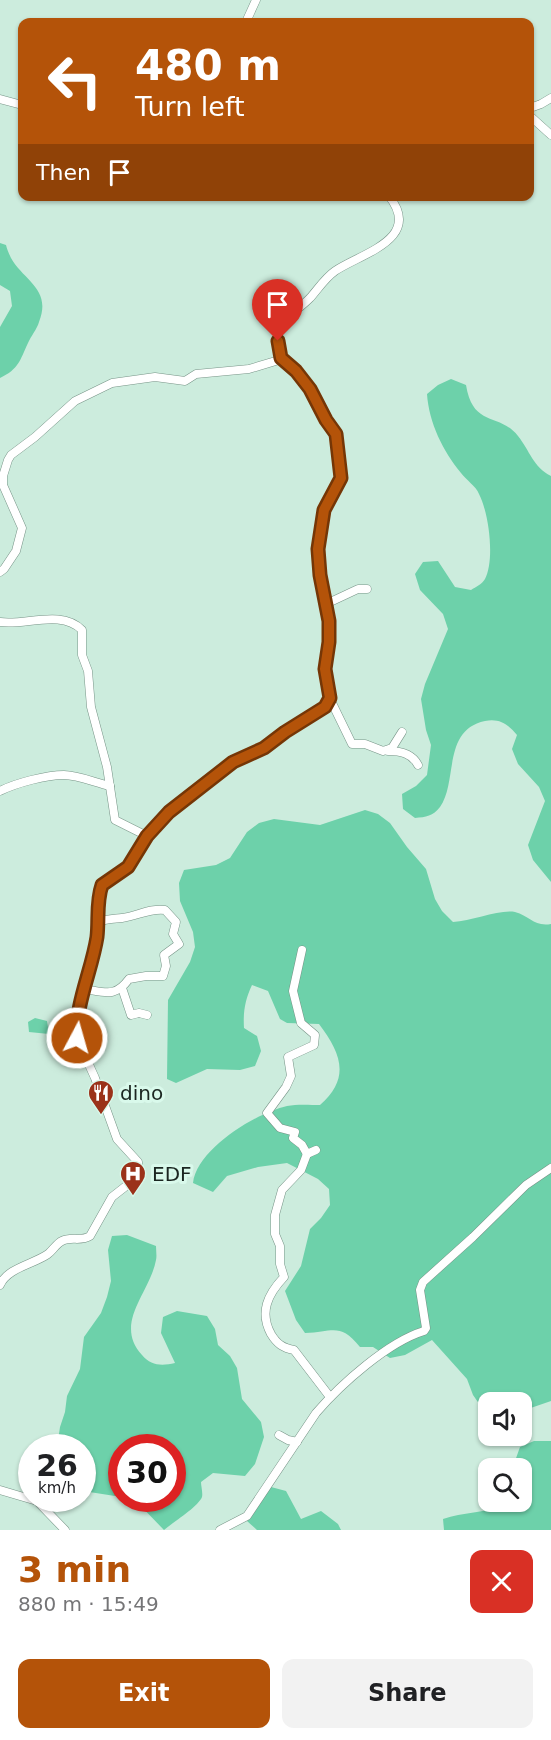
<!DOCTYPE html>
<meta charset="utf-8">
<style>
body{margin:0;font-family:"DejaVu Sans",sans-serif;background:#f2f2f2;color:#202124;height:100vh;display:flex;flex-direction:column;font-size:22px;white-space:nowrap}
*{box-sizing:border-box;margin:0}
p{font-size:20px;color:#757577}
.icon{flex:none;width:33px;height:33px;fill:none;stroke:currentColor;stroke-width:2;stroke-linecap:round;stroke-linejoin:round}
.map{position:relative;height:1530px;overflow:hidden}
.panel{display:flex;flex-direction:column;background:#fff;flex:1}
.panel>*{flex:none}
.guide{position:absolute;left:18px;top:18px;width:516px;height:183px;border-radius:12px;box-shadow:0 2px 4px #0004;background:#b45309;color:#fff;overflow:hidden}
.controls{position:absolute;left:478px;top:1392px;display:grid;gap:12px}
.controls a{display:grid;place-items:center;width:54px;height:54px;border-radius:12px;background:#fff;box-shadow:0 2px 4px #0004;font-size:30px}
.speed{position:absolute;left:18px;top:1434px;display:flex;gap:12px;font-size:30px;font-weight:700;text-align:center}
.speed>*{display:grid;place-content:center;width:78px;height:78px;border-radius:50%;background:#fff;box-shadow:0 2px 4px #0004;line-height:1}
.speed small{font-size:15px;font-weight:400}
.speed .limit{border:9px solid #d22;background:#fff;color:#111}
.pin{position:absolute;display:grid;place-items:center;width:51px;height:51px;color:#fff;margin:-62px -26px;border-radius:50% 50% 50% 0;rotate:-45deg;box-shadow:0 0 6px #0007}
.pin .icon{rotate:45deg}
.me{position:absolute;width:66px;margin:-33px;rotate:6deg;stroke-linejoin:round;filter:drop-shadow(0 0 4px #0008)}
.turn{display:flex;align-items:center;gap:21px;height:126px;padding:0 18px;font-size:27px}
.turn .icon{width:78px;height:78px;stroke-width:2.5}
.turn b{display:block;font-size:42px;line-height:51px}
.then{display:flex;align-items:center;height:57px;padding:0 18px;background:#0003;gap:12px;font-size:22px}
.round{display:grid;place-items:center;flex:none;width:63px;height:63px;border-radius:12px;background:#f2f2f2}
.summary{display:flex;align-items:center;justify-content:space-between;height:102px;padding:0 18px}
h1{font-size:36px;font-weight:800;line-height:45px;color:#b45309}
.primary-button{display:flex;gap:12px;margin-top:auto;padding:12px 18px}
.primary-button a{flex:1;height:69px;border-radius:12px;background:#b45309;color:#fff;font-size:24px;font-weight:800;line-height:69px;text-align:center}
.primary-button a+a{background:#f2f2f2;color:#202124}
.map>svg:first-child{display:block}
.green{fill:#6dd1aa}
.lines{fill:none;stroke-linecap:round;stroke-linejoin:round}
.street-casing{stroke:#779487;stroke-width:9}
.street{stroke:#fff;stroke-width:8}
.route-casing{stroke:#753606;stroke-width:15}
.route{stroke:#b45309;stroke-width:10}
.labels{text-anchor:middle;stroke-width:6;stroke-linejoin:round;paint-order:stroke}
.poi-label{font-size:20px;fill:#1b2621;stroke:#d9f9eb;text-anchor:start}
</style>
<div class="map">
<svg width="551" height="1530" viewBox="0 0 551 1530">
<rect width="100%" height="100%" fill="#ccecdd"/>
<g class="green">
<path d="M0 243 6 245C7 249 9 254 11 258 24 281 52 289 39 322 37 329 31 336 28 343 20 360 19 369 0 378V327L12 306 10 291 0 285Z"/>
<path d="M451 379 466 385C473 428 499 412 518 436 530 451 533 467 551 476V882L533 860 528 845 545 801 539 787 518 764 512 749 517 735C508 724 499 718 485 721 442 730 458 782 440 807 433 816 426 817 415 818L403 809 402 794 416 786 427 775 431 745 426 730 421 699 425 684 448 629 443 614 420 590 415 574 423 562 438 561 455 587 471 590C476 587 482 584 485 579 495 560 489 513 479 494 476 486 466 480 461 473 443 451 429 423 427 394L438 385Z"/>
<path d="M365 810 378 814 390 823 407 847 426 869 435 899 442 911 453 922C472 921 500 909 515 912 530 916 534 927 551 924V1401L522 1411V1402H489V1418L473 1395 467 1379 432 1340 405 1355 390 1358 373 1347H360C340 1322 333 1332 305 1333L296 1320 285 1291 301 1266 310 1229 321 1218 330 1205 329 1189 318 1179 287 1163 258 1167 227 1176 213 1192 193 1183C197 1149 256 1113 287 1106 297 1104 310 1105 320 1105 351 1078 341 1053 319 1024L287 1023 280 1019 268 991 252 985C245 1000 243 1012 244 1028L257 1036 261 1051 255 1066 240 1070 207 1069 176 1083 167 1079 168 1000 190 962 195 947 193 932 180 901 179 883 184 870 216 865 230 858 247 832 259 823 274 819 320 825Z"/>
<path d="M35 1018 47 1021 49 1034 29 1032 28 1022Z"/>
<path d="M127 1235 156 1246C156 1251 157 1256 156 1260 150 1293 113 1323 142 1355 151 1366 162 1366 175 1363L161 1333 163 1317 177 1311 207 1316 215 1329 218 1345 230 1356 237 1368 242 1399 261 1422 264 1437 255 1464 245 1476 213 1473 201 1482C201 1486 203 1493 202 1497 198 1507 173 1522 164 1530L134 1499 172 1498V1448H122L121 1492 115 1496 83 1491 82 1448 57 1447 60 1427 65 1412 67 1396 80 1369 84 1337 101 1313 107 1297 111 1281 108 1250 112 1236Z"/>
<path d="M534 1441H551V1530H444L443 1519C463 1512 484 1513 505 1506L507 1502H522V1468H515V1461L520 1447Z"/>
<path d="M271 1487 286 1491 301 1519 321 1511 338 1524 341 1530H257L247 1521Z"/>
</g>
<g class="lines">
<defs>
<g id="street">
<path d="M246 22 256 0"/>
<path d="M0 99 22 105"/>
<path d="M530 108 541 104 551 98"/>
<path d="M530 116 551 135"/>
<path d="M0 572 4 569 16 551 22 528 3 485V476L8 460 11 455 35 437 75 401 112 383 155 377 185 381 196 374 249 369 279 360 282 356 278 341V325C288 316 300 308 310 298 318 289 325 278 335 271 362 253 423 239 389 196"/>
<path d="M326 604 358 589H367"/>
<path d="M0 622C25 626 61 609 82 630V655L88 671 91 707 107 767 115 820 147 836"/>
<path d="M328 703 333 705 352 744H365L383 751 392 748 402 732"/>
<path d="M388 751C400 751 412 753 418 765"/>
<path d="M0 791C16 783 46 775 64 775 78 775 96 783 110 786"/>
<path d="M302 950 293 991 301 1023 315 1035 314 1045 288 1057 291 1076 286 1087 267 1113 280 1128 295 1132 293 1138 302 1145 307 1154 316 1150"/>
<path d="M122 988 131 1015 139 1013 147 1015"/>
<path d="M84 989C105 992 115 998 129 979L146 976H163L166 966 164 955 179 944 173 934 176 922 165 910C149 908 138 916 122 918 113 919 106 919 98 922"/>
<path d="M307 1154 301 1170 282 1190 275 1215V1234L280 1246V1264L284 1277C268 1294 259 1312 271 1334 277 1344 283 1348 294 1350L330 1397"/>
<path d="M0 1285C7 1268 34 1264 48 1254 53 1250 57 1243 62 1241 71 1236 81 1242 90 1236L112 1197 135 1179 138 1175V1162L117 1139 95 1078 77 1038 81 1001 96 940 98 906 101 885 128 867 147 836 169 812 233 763 264 748 285 732 325 707 330 698 325 669 329 642V621L320 575 318 549 324 510 341 480 336 434 326 420 310 389 295 371 281 358"/>
<path d="M279 1435 288 1440 297 1442"/>
<path d="M0 1490 37 1501 65 1530"/>
<path d="M220 1530 247 1516 316 1413C341 1384 388 1342 424 1331L426 1328 420 1290 423 1282 473 1237 526 1185 551 1168"/>
</g>
</defs>
<use href="#street" class="street-casing"/>
<use href="#street" class="street"/>
</g>
<g class="lines">
<defs>
<path id="route" d="M77 1038C75 1004 92 970 97 937 99 919 96 902 102 885L128 867 147 836 169 812 233 762 264 748 285 732 325 707 330 698 325 669 329 642V621L320 575 318 549 324 510 341 478 336 434 326 420 310 389 296 371 281 358 278 341"/>
</defs>
<use href="#route" class="route-casing"/>
<use href="#route" class="route"/>
</g>
<defs>
<symbol id="restaurant-pin" viewBox="-11 -11 22 30"><path d="M0 17L-7.5 6A9.5 9.5 0 1 1 7.5 6Z" fill="#9b321a" stroke="#d9f9eb"/><path d="M-5-6h1v4h1v-4h1v4h1v-4h1v5L-1.5 .5V6h-2V.5L-5-1ZM5-6V6H3V1.5H1.5Q1.5-4 5-6Z" fill="#fff"/></symbol>
<symbol id="hospital-pin" viewBox="-11 -11 22 30"><path d="M0 17L-7.5 6A9.5 9.5 0 1 1 7.5 6Z" fill="#9b321a" stroke="#d9f9eb"/><path d="M-5-5h3v3.5h4V-5h3V5h-3V1.5h-4V5h-3Z" fill="#fff"/></symbol>
</defs>
<g fill-rule="evenodd">
<use href="#restaurant-pin" x="86" y="1078" width="30" height="40"/>
<use href="#hospital-pin" x="118" y="1159" width="30" height="40"/>
</g>
<g class="labels">
<g class="poi-label">
<text x="120" y="1100">dino</text>
<text x="152" y="1181">EDF</text>
</g>
</g>
</svg>
<div class="controls">
<a><svg class="icon" aria-label="sound" viewBox="0 0 24 24"><path d="M4 9h4l5-4v14l-5-4H4zM17 9q2 3 0 6"/></svg></a>
<a><svg class="icon" aria-label="search" viewBox="0 0 24 24"><circle cx="10" cy="10" r="6"/><path d="M15 15l6 6"/></svg></a>
</div>
<div class="speed"><div>26<small>km/h</small></div><div class="limit">30</div></div>
<div class="pin" style="left:278px;top:341px;background:#d93025"><svg class="icon" aria-label="arrive" viewBox="0 0 24 24"><path d="M6 21V4h12l-3 4 3 4H6"/></svg></div>
<svg class="me" style="left:77px;top:1038px" viewBox="-20 -20 40 40"><circle r="17" fill="#b45309" stroke="#fff" stroke-width="3"/><path d="M0-11L8 9 0 5-8 9z" fill="#fff"/></svg>
<div class="guide">
<div class="turn"><svg class="icon" aria-label="left" viewBox="0 0 24 24"><path d="M17 20v-9H6M10 6l-5 5 5 5"/></svg><div><b>480 m</b>Turn left</div></div>
<div class="then">Then<svg class="icon" aria-label="arrive" viewBox="0 0 24 24"><path d="M6 21V4h12l-3 4 3 4H6"/></svg></div>
</div>
</div>
<section class="panel">
<div class="summary"><div><h1>3 min</h1><p>880 m · 15:49</p></div><a class="round" style="background:#d93025;color:#fff"><svg class="icon" aria-label="close" viewBox="0 0 24 24"><path d="M6 6l12 12M18 6L6 18"/></svg></a></div>
<div class="primary-button"><a>Exit</a><a>Share</a></div>
</section>
